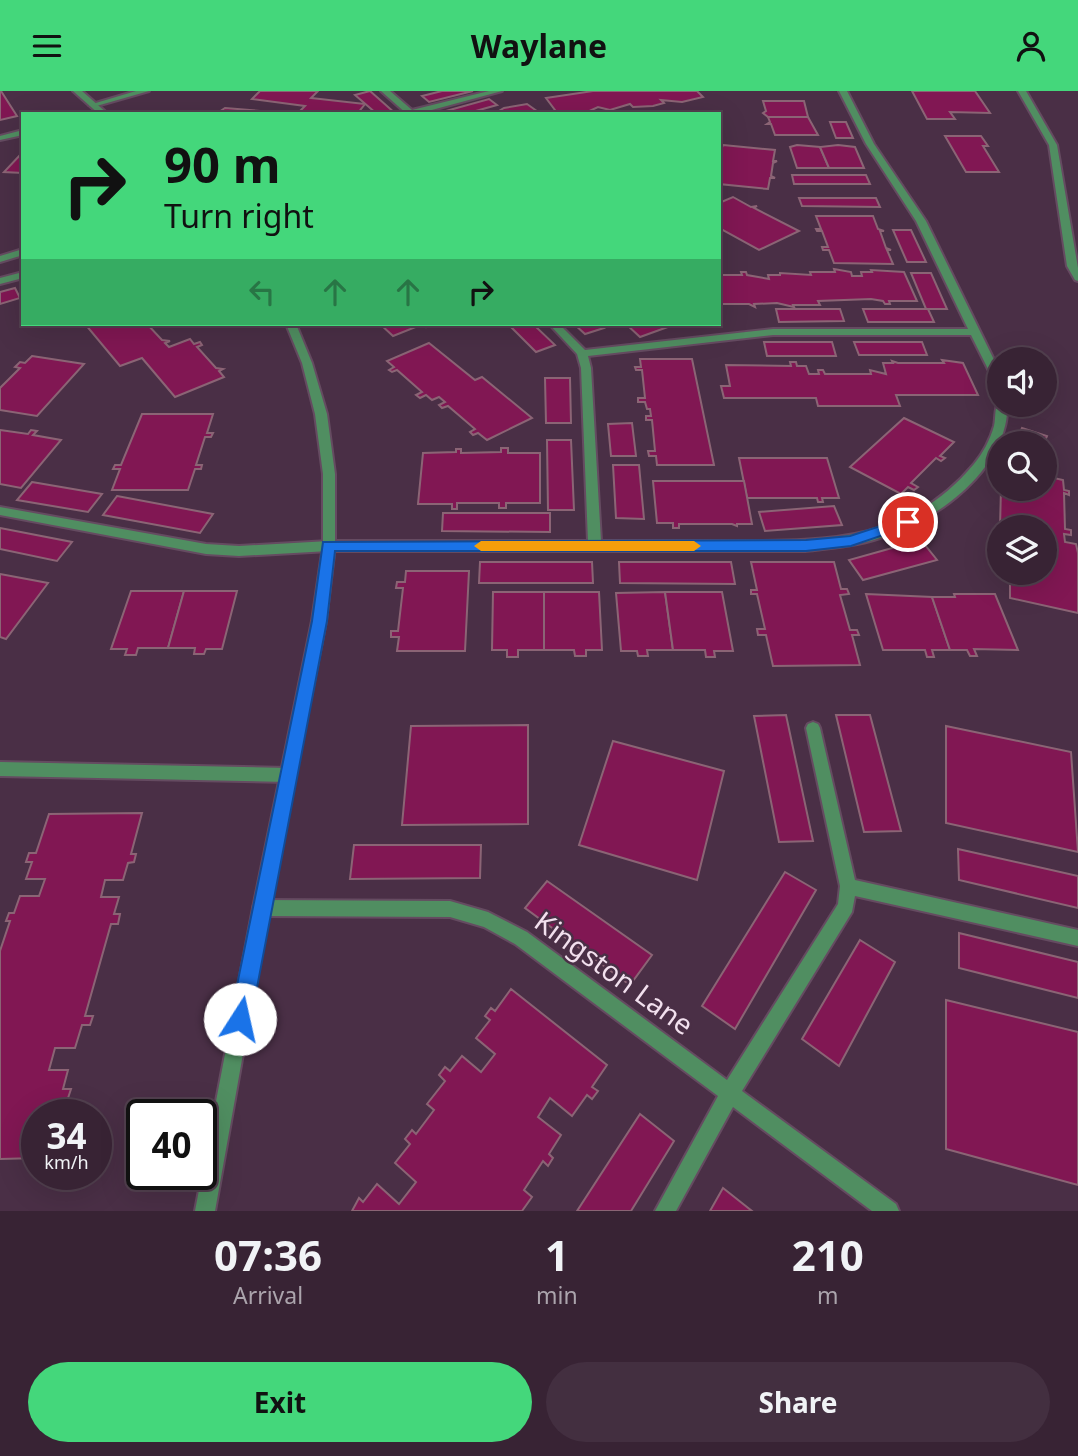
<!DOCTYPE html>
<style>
body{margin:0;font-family:"Noto Sans",sans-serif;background:#432f40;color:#f1f3f6;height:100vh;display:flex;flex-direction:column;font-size:26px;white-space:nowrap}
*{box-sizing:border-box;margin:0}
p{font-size:23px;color:#aba4ac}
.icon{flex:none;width:38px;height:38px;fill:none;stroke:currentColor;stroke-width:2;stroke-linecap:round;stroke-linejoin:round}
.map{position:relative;height:1120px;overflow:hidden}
.panel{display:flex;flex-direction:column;background:#382334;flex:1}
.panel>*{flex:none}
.hud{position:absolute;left:21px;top:21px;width:700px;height:214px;border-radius:0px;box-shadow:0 7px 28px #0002,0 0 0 2px #52404f;background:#44d77b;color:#111;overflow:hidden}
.fabs{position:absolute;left:987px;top:256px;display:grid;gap:14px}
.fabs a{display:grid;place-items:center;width:70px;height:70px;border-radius:50%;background:#382334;box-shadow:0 7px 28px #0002,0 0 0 2px #52404f;font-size:35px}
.speed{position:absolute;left:21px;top:1008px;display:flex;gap:14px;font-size:35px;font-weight:700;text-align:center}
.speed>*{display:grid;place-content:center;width:91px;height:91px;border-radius:50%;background:#382334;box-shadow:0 7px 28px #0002,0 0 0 2px #52404f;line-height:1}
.speed small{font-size:18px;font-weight:400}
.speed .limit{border:4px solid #111;border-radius:10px;background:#fff;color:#111}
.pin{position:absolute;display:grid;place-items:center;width:60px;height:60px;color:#fff;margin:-30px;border:4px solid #fff;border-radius:50%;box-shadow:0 2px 7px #0007}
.me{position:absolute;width:77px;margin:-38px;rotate:10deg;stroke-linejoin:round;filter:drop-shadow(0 0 5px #0008)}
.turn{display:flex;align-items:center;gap:24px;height:147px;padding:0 28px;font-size:32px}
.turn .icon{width:91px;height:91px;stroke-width:2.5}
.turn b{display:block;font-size:49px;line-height:60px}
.lanes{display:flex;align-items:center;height:66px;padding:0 28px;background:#0003;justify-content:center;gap:35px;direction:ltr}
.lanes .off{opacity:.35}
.eta{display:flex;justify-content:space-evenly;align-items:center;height:119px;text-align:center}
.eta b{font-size:42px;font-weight:700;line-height:49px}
.button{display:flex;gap:14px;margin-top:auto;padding:14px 28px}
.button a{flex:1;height:80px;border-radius:42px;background:#44d77b;color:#111;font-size:28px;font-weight:700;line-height:80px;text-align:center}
.button a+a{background:#432f40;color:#f1f3f6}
header{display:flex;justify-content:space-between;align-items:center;height:91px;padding:0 28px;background:#44d77b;color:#111;font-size:32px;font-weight:700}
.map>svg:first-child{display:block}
.building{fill:#811753;stroke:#8b6475;stroke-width:2}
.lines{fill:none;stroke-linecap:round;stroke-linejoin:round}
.service-casing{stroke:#654b61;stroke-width:4}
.tertiary-casing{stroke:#654b61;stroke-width:4}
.service{fill:#508e61;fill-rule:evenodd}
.tertiary{fill:#508e61;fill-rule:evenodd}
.route{fill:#1a73e8;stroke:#114b97;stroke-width:2}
.slow{fill:#f59e0b}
.labels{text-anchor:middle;stroke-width:5;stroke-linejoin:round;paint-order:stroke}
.near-street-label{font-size:28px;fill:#f2e0ee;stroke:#4a2f46}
</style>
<header><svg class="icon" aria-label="menu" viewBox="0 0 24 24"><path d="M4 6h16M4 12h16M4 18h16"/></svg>Waylane<svg class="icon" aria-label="person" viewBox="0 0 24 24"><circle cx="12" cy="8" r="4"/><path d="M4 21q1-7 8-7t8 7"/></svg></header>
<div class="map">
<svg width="1078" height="1120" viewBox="0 0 1078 1120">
<rect width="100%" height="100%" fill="#4a2f46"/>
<g class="building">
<path d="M0 0H1L17 25 0 29Z"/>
<path d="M260 0H318L311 7 365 13 357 23H297L305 15 252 8Z"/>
<path d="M370 0 396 23H377L355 4Z"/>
<path d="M442 0H473L429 11 422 5Z"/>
<path d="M593 0H697L703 6 682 11 661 9 664 12 653 15 633 16 630 13 610 19 598 16 585 22 567 23H558L546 7Z"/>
<path d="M912 0H975L990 22 950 21 955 28H927Z"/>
<path d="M489 8 497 14 465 23H450L446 20Z"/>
<path d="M763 10H804L808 26H768L763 22 766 20Z"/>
<path d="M527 13 541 23H494L504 17Z"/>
<path d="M225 17 261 20 258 23H216Z"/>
<path d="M768 26H808L818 44H775L771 33H767L770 31Z"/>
<path d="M830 31H846L853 47H836Z"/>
<path d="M945 45H981L988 55H983L999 81H966Z"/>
<path d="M723 54 775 59 773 70H777L773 72 771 85 775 87H770L768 98 719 93V64Z"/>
<path d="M797 54 820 56 829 77H797L790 56Z"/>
<path d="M838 54 855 56 864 77H829L820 56Z"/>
<path d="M22 62 23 82 4 81Z"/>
<path d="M792 84H866L870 93H794Z"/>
<path d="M733 106 751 116 757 115 754 117 799 140 759 159 719 137V112Z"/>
<path d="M799 107H876L880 116 802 115Z"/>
<path d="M816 125H873L878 138 884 140H880L886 157 891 159H887L893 173 834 172 829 159H823L822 156H828L822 140H817L816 138H821Z"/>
<path d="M893 139H911L926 171H907Z"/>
<path d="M834 178 851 181 852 185H862L861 181H872L871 179 904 181 917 210H889L890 213H885L883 210 871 208 818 210 820 214H793L794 216 777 212 754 213 755 216 749 213H721L719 184H742L741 181H746L747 184 769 188 768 184H780V182L811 184 810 181H835Z"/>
<path d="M911 182H931L947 218H926Z"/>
<path d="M15 197 20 207 0 213V201Z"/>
<path d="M776 218H840L844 230 779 231Z"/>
<path d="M863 218H928L934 231H868Z"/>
<path d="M85 233H147L162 249 170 250 165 252 169 256 190 248 194 253 200 251 202 254 197 256 216 277 223 278 219 280 224 286 175 306 142 267 120 275Z"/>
<path d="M380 233H424L425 236 418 235 393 245Z"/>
<path d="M508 233H533L555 254 536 261Z"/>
<path d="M574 233H600L604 237 585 243Z"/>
<path d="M626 233H676L640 246Z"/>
<path d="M764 251H832L836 265H767Z"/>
<path d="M854 251H922L927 264H859Z"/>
<path d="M429 252 475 289 482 286 532 327 487 349 478 342 473 344 470 341 475 338 448 315 442 317 439 314 445 311 439 306 432 309 426 304 420 307 416 304 422 301 397 279 392 281 389 279 394 276 387 270Z"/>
<path d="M32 265 84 273 37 325 0 319V297L20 277 15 276 20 271 25 272Z"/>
<path d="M640 268H692L714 374H657L656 365H649L648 360H655L652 329H646V325H651L650 318H647L645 311H638V307H645L642 279H636L635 276H641Z"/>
<path d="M942 269 963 272 978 304H896L900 315H818L816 307H724L721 295H730L726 274 791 275 790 271H796L797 275H806L809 283H819L818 279H823L825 283H871L870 279 886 283 883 272H893L892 270 898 272H944Z"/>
<path d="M545 287H570L571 332H546Z"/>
<path d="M142 323H213L207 342H213L211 346H205L196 374H202L201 378H195L188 399H112L120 378H113L115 374H121Z"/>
<path d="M904 327 954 351 940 365 945 367 941 370 936 367 911 392 918 396 914 399 908 396 901 403 850 376Z"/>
<path d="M632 332 636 365H611L608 333Z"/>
<path d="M1022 337 1047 345 1044 352H1016Z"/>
<path d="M0 339 28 343 31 339 37 340 33 344 61 349 21 397 0 393Z"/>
<path d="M547 349H571L574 419H548Z"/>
<path d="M501 357H508V362H540V412H506V417H499V412H457V418H452V413H418L423 362 456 361V358H461V362L501 361Z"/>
<path d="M739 367H827L839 407H822L823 411H818L817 407H747Z"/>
<path d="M613 374H639L644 428 616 427Z"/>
<path d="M1045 385 1063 389 1064 399 1069 400V404L1064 402 1065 438 1071 439V444L1064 443 1065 451 1076 453 1078 462V522L1010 507V481H1045V436H1000L1001 397H1045Z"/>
<path d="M653 390H744L752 433H737V435L732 433H679V437H673V432H657Z"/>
<path d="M32 391 102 403 88 421 17 409Z"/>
<path d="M117 405 213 423 200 442 103 424Z"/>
<path d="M834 415 842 434 765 440 759 421Z"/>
<path d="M443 422H550V441L442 440Z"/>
<path d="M0 437 72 451 57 470 0 458Z"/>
<path d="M921 449 937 469 863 489 849 469Z"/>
<path d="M480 471H592L593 492H479Z"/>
<path d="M619 471H731L735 493 620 492Z"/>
<path d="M751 471H834L841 498H847L849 503 840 504 850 539H857L859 544H852L860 574 773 575 766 544H758L757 538H765L757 503H751V499H757Z"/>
<path d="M406 480H469L465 560H397L399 546H391V540H398L403 497H396L397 491H405Z"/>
<path d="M0 483 48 492 6 548 0 546Z"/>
<path d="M131 500H184L168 557H138L136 564H125L127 558H111Z"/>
<path d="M184 500H237L222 558H206L204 563H194L195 557H168Z"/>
<path d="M493 501H544V559H518V566H507V559H492Z"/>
<path d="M544 501H599L602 559H586V565H575L574 559H544Z"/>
<path d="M665 501 673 559H647L648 565H638L637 560H621L616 502Z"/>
<path d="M665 501H722L733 560H714L715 566H706L705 559H673Z"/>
<path d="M866 503 932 506 950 559H932L934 566H927L925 559H883Z"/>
<path d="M954 503H995L1018 559 974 558 977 565H970L967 559H950L932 506H955Z"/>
<path d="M786 624 813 750 779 751 754 625Z"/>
<path d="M836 624H870L901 740 864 741Z"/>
<path d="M528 634V733L402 734 411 635Z"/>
<path d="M946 635 1071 661 1078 761 946 732Z"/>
<path d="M613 650 724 680 697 789 579 754Z"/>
<path d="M142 722 131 763H136L134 771 128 772 123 789H105L101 806H119L114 823H120L118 833H111L85 925H93L90 934H82L75 957H55L49 979H68L63 998H71L67 1010H58L55 1024H37V1067L0 1068V860L10 830H6L9 822H14L20 805H39L45 788H26L32 771H26L29 762H36L49 723Z"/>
<path d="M354 754H481L480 787 350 788Z"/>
<path d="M958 758 1078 785V817L959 789Z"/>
<path d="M785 781 816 799 735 938 702 915Z"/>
<path d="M547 790 652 864 630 894 525 817Z"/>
<path d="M959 842 1078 871V907L959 877Z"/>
<path d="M860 849 895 871 839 975 802 948Z"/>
<path d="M511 898 607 974 592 996 598 1000 592 1008 587 1004 572 1025 550 1007 538 1026 561 1044 549 1063 553 1067 548 1075 543 1070 524 1099 532 1106 522 1120H352L359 1107 363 1111 377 1093 399 1113 416 1091 395 1072 410 1053 405 1048 412 1039 416 1043 434 1019 427 1013 445 990 439 984 445 976 450 980 462 965 481 981 495 963 476 947 490 929 485 925 491 917 495 920Z"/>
<path d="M946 909 1078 941V1094L946 1058Z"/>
<path d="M640 1023 674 1050 631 1120H577Z"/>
<path d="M723 1097 752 1120H710Z"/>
</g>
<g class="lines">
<defs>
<g id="service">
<path d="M136 0H149L93 16 89 14Z"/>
<path d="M381 0H390L412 19 489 0H502L417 23H407Z"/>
<path d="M839 0H847L874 53 926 130 999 279V293L994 290 971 244H773L588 265 591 277 601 450C646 450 690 450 735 450 828 450 909 451 974 373 983 362 990 349 994 335 996 327 994 317 999 310V313H1008C1007 320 1007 328 1005 335 992 389 931 432 880 447 856 455 830 457 805 460H329L239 465 206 463 0 424V416L206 453 239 455 329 450H588L581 277 577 263 549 233H559L585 259 773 238H968L916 130 866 53Z"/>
<path d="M23 39V44L0 49V45Z"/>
<path d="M23 158V164L0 171V165Z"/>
<path d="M23 181V187L0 193V187Z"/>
<path d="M813 631 818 633 820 637 855 789 1078 839V855L855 805 852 821 742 1000 896 1113 899 1120H872L733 1016 676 1120H655L718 1005 515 853 484 836 450 826 261 825 255 823 253 817 255 811 261 809 450 810 488 821 527 841 727 989 838 813 840 795 806 637 808 633Z"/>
<path d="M0 671 288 677 293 679 296 684 293 689 288 691 0 685Z"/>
</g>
<g id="tertiary">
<path d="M73 0H82L108 23H99Z"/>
<path d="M1018 0H1026L1057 54 1078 177V190L1075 189 1067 175 1049 54Z"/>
<path d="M286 233H296L312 272 327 323 335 383V455L326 530 269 817 215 1120H195L253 817 312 530 323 455V383L315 323 302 272Z"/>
</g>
</defs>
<use href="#service" class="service-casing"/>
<use href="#tertiary" class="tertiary-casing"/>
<use href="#service" class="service"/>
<use href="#tertiary" class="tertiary"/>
</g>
<path class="route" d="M908 426 916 431 913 434 851 455 806 460H335L327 530 251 928 248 935 240 938 233 935 230 928 312 530 323 451 806 449 850 445Z"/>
<path class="slow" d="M481 450H694L701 455 694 460H481L474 455Z"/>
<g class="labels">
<g class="near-street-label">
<text transform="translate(614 882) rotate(36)" y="10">Kingston Lane</text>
</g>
</g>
</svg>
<div class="fabs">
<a><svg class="icon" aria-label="sound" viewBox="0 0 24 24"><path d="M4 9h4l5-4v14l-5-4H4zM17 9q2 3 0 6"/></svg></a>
<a><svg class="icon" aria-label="search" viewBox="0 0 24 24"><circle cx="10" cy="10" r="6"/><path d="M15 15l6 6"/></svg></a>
<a><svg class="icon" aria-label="layers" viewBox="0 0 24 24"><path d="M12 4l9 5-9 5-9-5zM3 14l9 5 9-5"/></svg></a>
</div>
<div class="speed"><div>34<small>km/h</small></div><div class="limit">40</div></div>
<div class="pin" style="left:908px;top:431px;background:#d93025"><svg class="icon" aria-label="arrive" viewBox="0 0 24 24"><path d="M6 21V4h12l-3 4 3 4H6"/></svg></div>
<svg class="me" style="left:240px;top:928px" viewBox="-20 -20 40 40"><circle r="19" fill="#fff"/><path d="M0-13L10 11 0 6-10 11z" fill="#1a73e8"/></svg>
<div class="hud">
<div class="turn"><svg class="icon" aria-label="right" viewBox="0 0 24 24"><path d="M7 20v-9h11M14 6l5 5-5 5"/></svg><div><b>90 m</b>Turn right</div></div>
<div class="lanes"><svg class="icon off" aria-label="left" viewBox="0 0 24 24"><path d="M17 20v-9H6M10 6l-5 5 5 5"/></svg><svg class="icon off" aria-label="ahead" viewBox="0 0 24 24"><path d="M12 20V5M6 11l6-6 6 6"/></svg><svg class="icon off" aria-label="ahead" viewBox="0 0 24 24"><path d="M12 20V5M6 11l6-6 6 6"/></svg><svg class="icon" aria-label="right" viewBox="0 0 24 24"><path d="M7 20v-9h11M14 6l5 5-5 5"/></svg></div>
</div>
</div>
<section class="panel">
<div class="eta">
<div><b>07:36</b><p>Arrival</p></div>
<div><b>1</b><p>min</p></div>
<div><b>210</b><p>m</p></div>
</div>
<div class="button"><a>Exit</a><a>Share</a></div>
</section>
